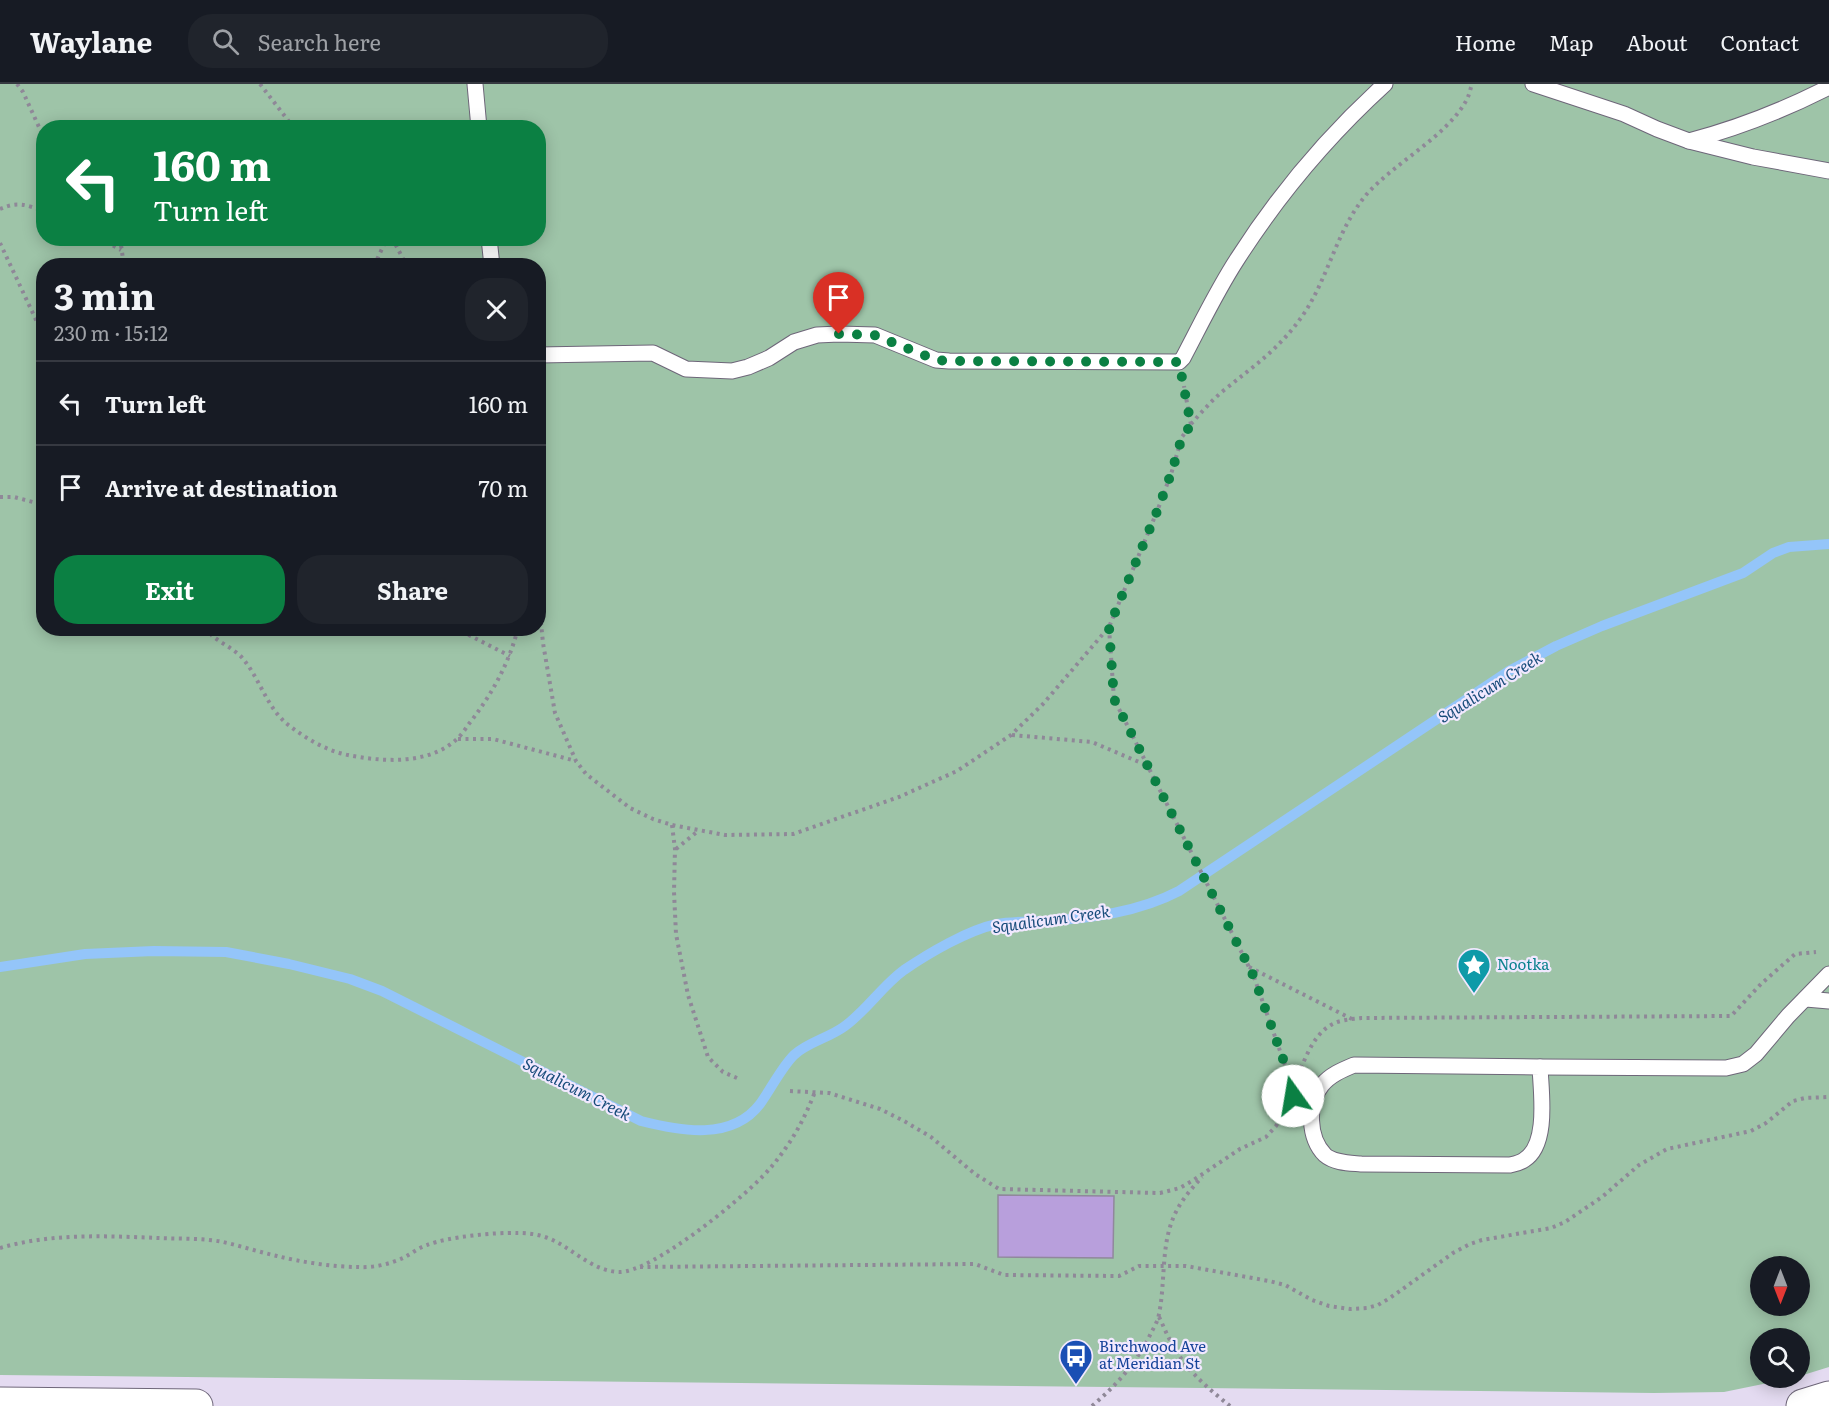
<!DOCTYPE html>
<meta charset="utf-8">
<style>
body{margin:0;font-family:Literata,serif;background:#20242c;color:#f1f3f6;height:100vh;display:flex;flex-direction:column;font-size:22px;white-space:nowrap}
*{box-sizing:border-box;margin:0}
p{font-size:20px;color:#9ea1a6}
.icon{flex:none;width:33px;height:33px;fill:none;stroke:currentColor;stroke-width:2;stroke-linecap:round;stroke-linejoin:round}
.map{position:relative;flex:1;overflow:hidden}
.panel{position:absolute;left:36px;top:174px;width:510px;height:378px;display:flex;flex-direction:column;background:#171b24;border-radius:24px;box-shadow:0 3px 15px #0003}
.panel>*{flex:none}
.guide{position:absolute;left:36px;top:36px;width:510px;height:126px;border-radius:24px;box-shadow:0 3px 15px #0003;background:#0b8043;color:#fff;overflow:hidden}
.needle{width:39px;rotate:180deg}
.tools{position:absolute;left:1750px;top:1172px;display:grid;gap:12px}
.tools a{display:grid;place-items:center;width:60px;height:60px;border-radius:50%;background:#171b24;box-shadow:0 3px 15px #0003;font-size:30px}
.pin{position:absolute;display:grid;place-items:center;width:51px;height:51px;color:#fff;margin:-62px -26px;border-radius:50% 50% 50% 0;rotate:-45deg;box-shadow:0 0 6px #0007}
.pin .icon{rotate:45deg}
.me{position:absolute;width:66px;margin:-33px;rotate:347deg;stroke-linejoin:round;filter:drop-shadow(0 0 4px #0008)}
.turn{display:flex;align-items:center;gap:21px;height:126px;padding:0 18px;font-size:27px}
.turn .icon{width:78px;height:78px;stroke-width:2.5}
.turn b{display:block;font-size:42px;line-height:51px}
.round{display:grid;place-items:center;flex:none;width:63px;height:63px;border-radius:24px;background:#20242c}
.overview{display:flex;align-items:center;justify-content:space-between;height:102px;padding:0 18px}
h1{font-size:36px;font-weight:700;line-height:45px}
.button{display:flex;gap:12px;margin-top:auto;padding:12px 18px}
.button a{flex:1;height:69px;border-radius:24px;background:#0b8043;color:#fff;font-size:24px;font-weight:700;line-height:69px;text-align:center}
.button a+a{background:#20242c;color:#f1f3f6}
ul{padding:0;list-style:none}
li{display:flex;align-items:center;gap:18px;height:84px;padding:0 18px;border-top:2px solid #363941}
li div{flex:1}
li b{display:block;font-size:22px}
li em{font-style:normal}
header{display:flex;align-items:center;gap:36px;box-sizing:border-box;height:84px;padding:0 30px;background:#171b24;border-bottom:2px solid #363941}
header strong{font-size:28px}
nav{display:flex;gap:33px;margin-inline-start:auto;font-size:21px}
.search{width:420px;height:54px;background:#20242c;display:flex;align-items:center;gap:15px;box-sizing:border-box;padding:0 21px;border-radius:24px;color:#9ea1a6;font-size:22px}
.map>svg:first-child{display:block}
.green{fill:#9ec4a8;fill-rule:evenodd}
.lines{fill:none;stroke-linecap:round;stroke-linejoin:round}
.stream{stroke:#94c5f9;stroke-width:10}
.building{fill:#b89fdc;stroke:#90889c;stroke-width:1.5}
.service-casing{stroke:#6e6679;stroke-width:17}
.tertiary-casing{stroke:#6e6679;stroke-width:35}
.path{stroke:#8f8898;stroke-width:4;stroke-dasharray:3 4.5;stroke-linecap:butt}
.service{stroke:#fff;stroke-width:15}
.tertiary{stroke:#fff;stroke-width:33}
.route{stroke:#0b8043;stroke-width:10;stroke-dasharray:0 18}
.labels{text-anchor:middle;stroke-width:4.5;stroke-linejoin:round;paint-order:stroke}
.culture-label{font-size:15px;fill:#0d838f;stroke:#f1e8fe;text-anchor:start}
.transit-label{font-size:15px;fill:#164399;stroke:#f1e8fe;text-anchor:start}
.water-label{font-size:16px;font-style:italic;fill:#174b7a;stroke:#f1e8fe}
</style>
<header>
<strong>Waylane</strong>
<div class="search"><svg class="icon" aria-label="search" viewBox="0 0 24 24"><circle cx="10" cy="10" r="6"/><path d="M15 15l6 6"/></svg>Search here</div>
<nav><a>Home</a><a>Map</a><a>About</a><a>Contact</a></nav>
</header>
<div class="map">
<svg width="1829" height="1322" viewBox="0 0 1829 1322">
<rect width="100%" height="100%" fill="#e4dbf1"/>
<path class="green" d="M0 0H1829V1283L1800 1292V1254H1761V1293H1797L1724 1308 1654 1309 0 1291ZM44 44H538V154H44ZM44 182H538V544H44ZM1761 1182H1800V1221H1761Z"/>
<g class="lines">
<path class="stream" d="M0 883 85 870 154 867 226 868 289 880 350 895 382 907 641 1037C680 1047 732 1057 760 1020 771 1005 781 984 794 971 808 958 829 954 845 942 867 926 882 902 904 886 929 869 968 846 997 840 1013 837 1031 838 1047 837 1092 834 1139 828 1179 807L1509 587 1556 562 1602 542 1743 489 1773 469 1789 463 1829 460"/>
</g>
<path class="building" d="M998 1111 1114 1112 1113 1174 998 1173Z"/>
<g class="lines">
<defs>
<g id="service">
<path d="M475 0 479 44"/>
<path d="M1533 0 1624 30 1657 45 1689 57 1753 73 1829 87"/>
<path d="M1689 57C1738 44 1784 26 1829 3"/>
<path d="M489 154 492 182"/>
<path d="M538 271 653 269 686 285 732 287 748 283 769 274 794 258 817 251 839 250 875 251 936 276 949 277 1179 278 1183 274C1201 240 1217 206 1238 174 1279 110 1329 51 1385 0"/>
<path d="M1806 915 1829 917"/>
<path d="M1354 981 1540 983C1541 1008 1549 1061 1524 1076 1520 1079 1514 1080 1510 1081L1361 1080C1350 1079 1334 1079 1325 1071 1308 1054 1307 1019 1322 1001 1330 991 1342 986 1354 981Z"/>
<path d="M1540 983 1726 984 1743 980 1756 970 1788 932 1829 890"/>
</g>
<g id="tertiary">
<path d="M0 1320 196 1322"/>
<path d="M1803 1322 1829 1314"/>
</g>
</defs>
<use href="#service" class="service-casing"/>
<use href="#tertiary" class="tertiary-casing"/>
<g class="path">
<path d="M17 0 23 8 44 54"/>
<path d="M260 0 294 44"/>
<path d="M0 125C18 117 26 121 44 127"/>
<path d="M100 154 121 166"/>
<path d="M120 154 124 182"/>
<path d="M392 154 407 182"/>
<path d="M0 159 37 238 44 259"/>
<path d="M374 182 387 154"/>
<path d="M1191 340C1201 329 1211 317 1223 307 1255 281 1281 264 1305 228 1329 191 1337 146 1366 111 1394 79 1446 53 1466 17 1469 12 1470 6 1472 0"/>
<path d="M0 413H14L44 421"/>
<path d="M538 508 543 559 555 629 576 677 586 690 630 724 653 735 672 741 725 751 793 750 899 713 957 687 1011 651 1043 620 1109 543 1158 425 1172 387 1182 353 1191 341 1184 302"/>
<path d="M205 544C215 558 234 563 244 576 261 597 268 627 291 643 307 655 327 667 348 671 382 678 429 681 457 655 461 651 465 646 468 641 491 612 509 580 518 544"/>
<path d="M455 544 510 572"/>
<path d="M1109 544 1114 615 1254 893 1292 1001"/>
<path d="M1012 651 1092 658 1146 681"/>
<path d="M458 655H493L576 677"/>
<path d="M672 741 675 765 674 808 676 850 688 911 708 973 723 988 737 994"/>
<path d="M676 765 698 747"/>
<path d="M1249 883 1352 935"/>
<path d="M1301 984C1309 965 1319 942 1341 937 1348 935 1355 935 1361 934L1731 932 1761 900 1795 870 1816 868"/>
<path d="M790 1007 829 1009 880 1025 904 1037 931 1053 975 1090 999 1105 1160 1109 1180 1104 1192 1097 1240 1065 1266 1053 1276 1042 1286 1025"/>
<path d="M0 1164C51 1149 107 1152 159 1154 180 1155 203 1154 223 1158 241 1162 259 1168 277 1172 301 1178 333 1183 358 1183 373 1184 390 1180 403 1174 411 1170 418 1164 427 1161 447 1153 496 1148 518 1149 527 1149 536 1150 545 1153 570 1161 590 1187 619 1188 651 1189 739 1117 762 1093 771 1084 778 1075 785 1065 798 1047 807 1028 815 1008"/>
<path d="M640 1183 975 1180 1004 1191 1119 1192 1139 1182H1186L1269 1197 1285 1201 1312 1216 1329 1222 1350 1225 1367 1224 1378 1221 1390 1214 1453 1169 1470 1160 1482 1156 1551 1144 1565 1138 1602 1113 1639 1081 1667 1065 1751 1047 1766 1039 1793 1017 1805 1014 1829 1013"/>
<path d="M1159 1233C1164 1243 1168 1254 1174 1263 1187 1287 1209 1305 1230 1322"/>
<path d="M1092 1322C1117 1301 1138 1277 1152 1247 1155 1242 1158 1236 1159 1230 1166 1196 1160 1157 1177 1126 1183 1114 1193 1103 1202 1093"/>
</g>
<use href="#service" class="service"/>
<use href="#tertiary" class="tertiary"/>
</g>
<g class="lines">
<path class="route" d="M839 250 874 251 936 276 949 277 1179 278 1191 341 1182 353 1172 387 1158 425 1109 543 1114 615 1254 893 1294 1006 1293 1012"/>
</g>
<defs>
<symbol id="sight-pin" viewBox="-11 -11 22 30"><path d="M0 17L-7.5 6A9.5 9.5 0 1 1 7.5 6Z" fill="#0f9aa8" stroke="#f1e8fe"/><path d="M0-6L1.8-2.2L6-1.7L2.9 1.2L3.7 5.4L0 3.3L-3.7 5.4L-2.9 1.2L-6-1.7L-1.8-2.2Z" fill="#fff"/></symbol>
<symbol id="bus-pin" viewBox="-11 -11 22 30"><path d="M0 17L-7.5 6A9.5 9.5 0 1 1 7.5 6Z" fill="#1a4fb4" stroke="#f1e8fe"/><path d="M-5-6H5V4H4V6H2V4H-2V6H-4V4H-5ZM-3.5-4V0h7V-4ZM-3.5 1.2v1.5H-2V1.2ZM2 1.2v1.5H3.5V1.2Z" fill="#fff"/></symbol>
</defs>
<g fill-rule="evenodd">
<use href="#sight-pin" x="1455" y="862" width="38" height="52"/>
<use href="#bus-pin" x="1057" y="1253" width="38" height="52"/>
</g>
<g class="labels">
<g class="culture-label">
<text x="1497" y="886">Nootka</text>
</g>
<g class="transit-label">
<text x="1099" y="1268">Birchwood Ave<tspan x="1099" dy="17">at Meridian St</tspan></text>
</g>
<g class="water-label">
<text transform="translate(1490 603) rotate(-32)" y="6">Squalicum Creek</text>
<text transform="translate(1051 835) rotate(-8)" y="6">Squalicum Creek</text>
<text transform="translate(577 1005) rotate(27)" y="6">Squalicum Creek</text>
</g>
</g>
</svg>
<div class="tools">
<a><svg class="needle" viewBox="-14 -14 28 28"><path d="M0-13l5 13h-10z" fill="#e53935"/><path d="M0 13l5-13h-10z" fill="#9ea1a6"/></svg></a>
<a><svg class="icon" aria-label="search" viewBox="0 0 24 24"><circle cx="10" cy="10" r="6"/><path d="M15 15l6 6"/></svg></a>
</div>
<div class="pin" style="left:839px;top:250px;background:#d93025"><svg class="icon" aria-label="arrive" viewBox="0 0 24 24"><path d="M6 21V4h12l-3 4 3 4H6"/></svg></div>
<svg class="me" style="left:1293px;top:1012px" viewBox="-20 -20 40 40"><circle r="19" fill="#fff"/><path d="M0-13L10 11 0 6-10 11z" fill="#0b8043"/></svg>
<div class="guide">
<div class="turn"><svg class="icon" aria-label="left" viewBox="0 0 24 24"><path d="M17 20v-9H6M10 6l-5 5 5 5"/></svg><div><b>160 m</b>Turn left</div></div>
</div>
<section class="panel">
<div class="overview"><div><h1>3 min</h1><p>230 m · 15:12</p></div><a class="round"><svg class="icon" aria-label="close" viewBox="0 0 24 24"><path d="M6 6l12 12M18 6L6 18"/></svg></a></div>
<ul>
<li><svg class="icon" aria-label="left" viewBox="0 0 24 24"><path d="M17 20v-9H6M10 6l-5 5 5 5"/></svg><div><b>Turn left</b></div><em>160 m</em></li>
<li><svg class="icon" aria-label="arrive" viewBox="0 0 24 24"><path d="M6 21V4h12l-3 4 3 4H6"/></svg><div><b>Arrive at destination</b></div><em>70 m</em></li>
</ul>
<div class="button"><a>Exit</a><a>Share</a></div>
</section>
</div>
